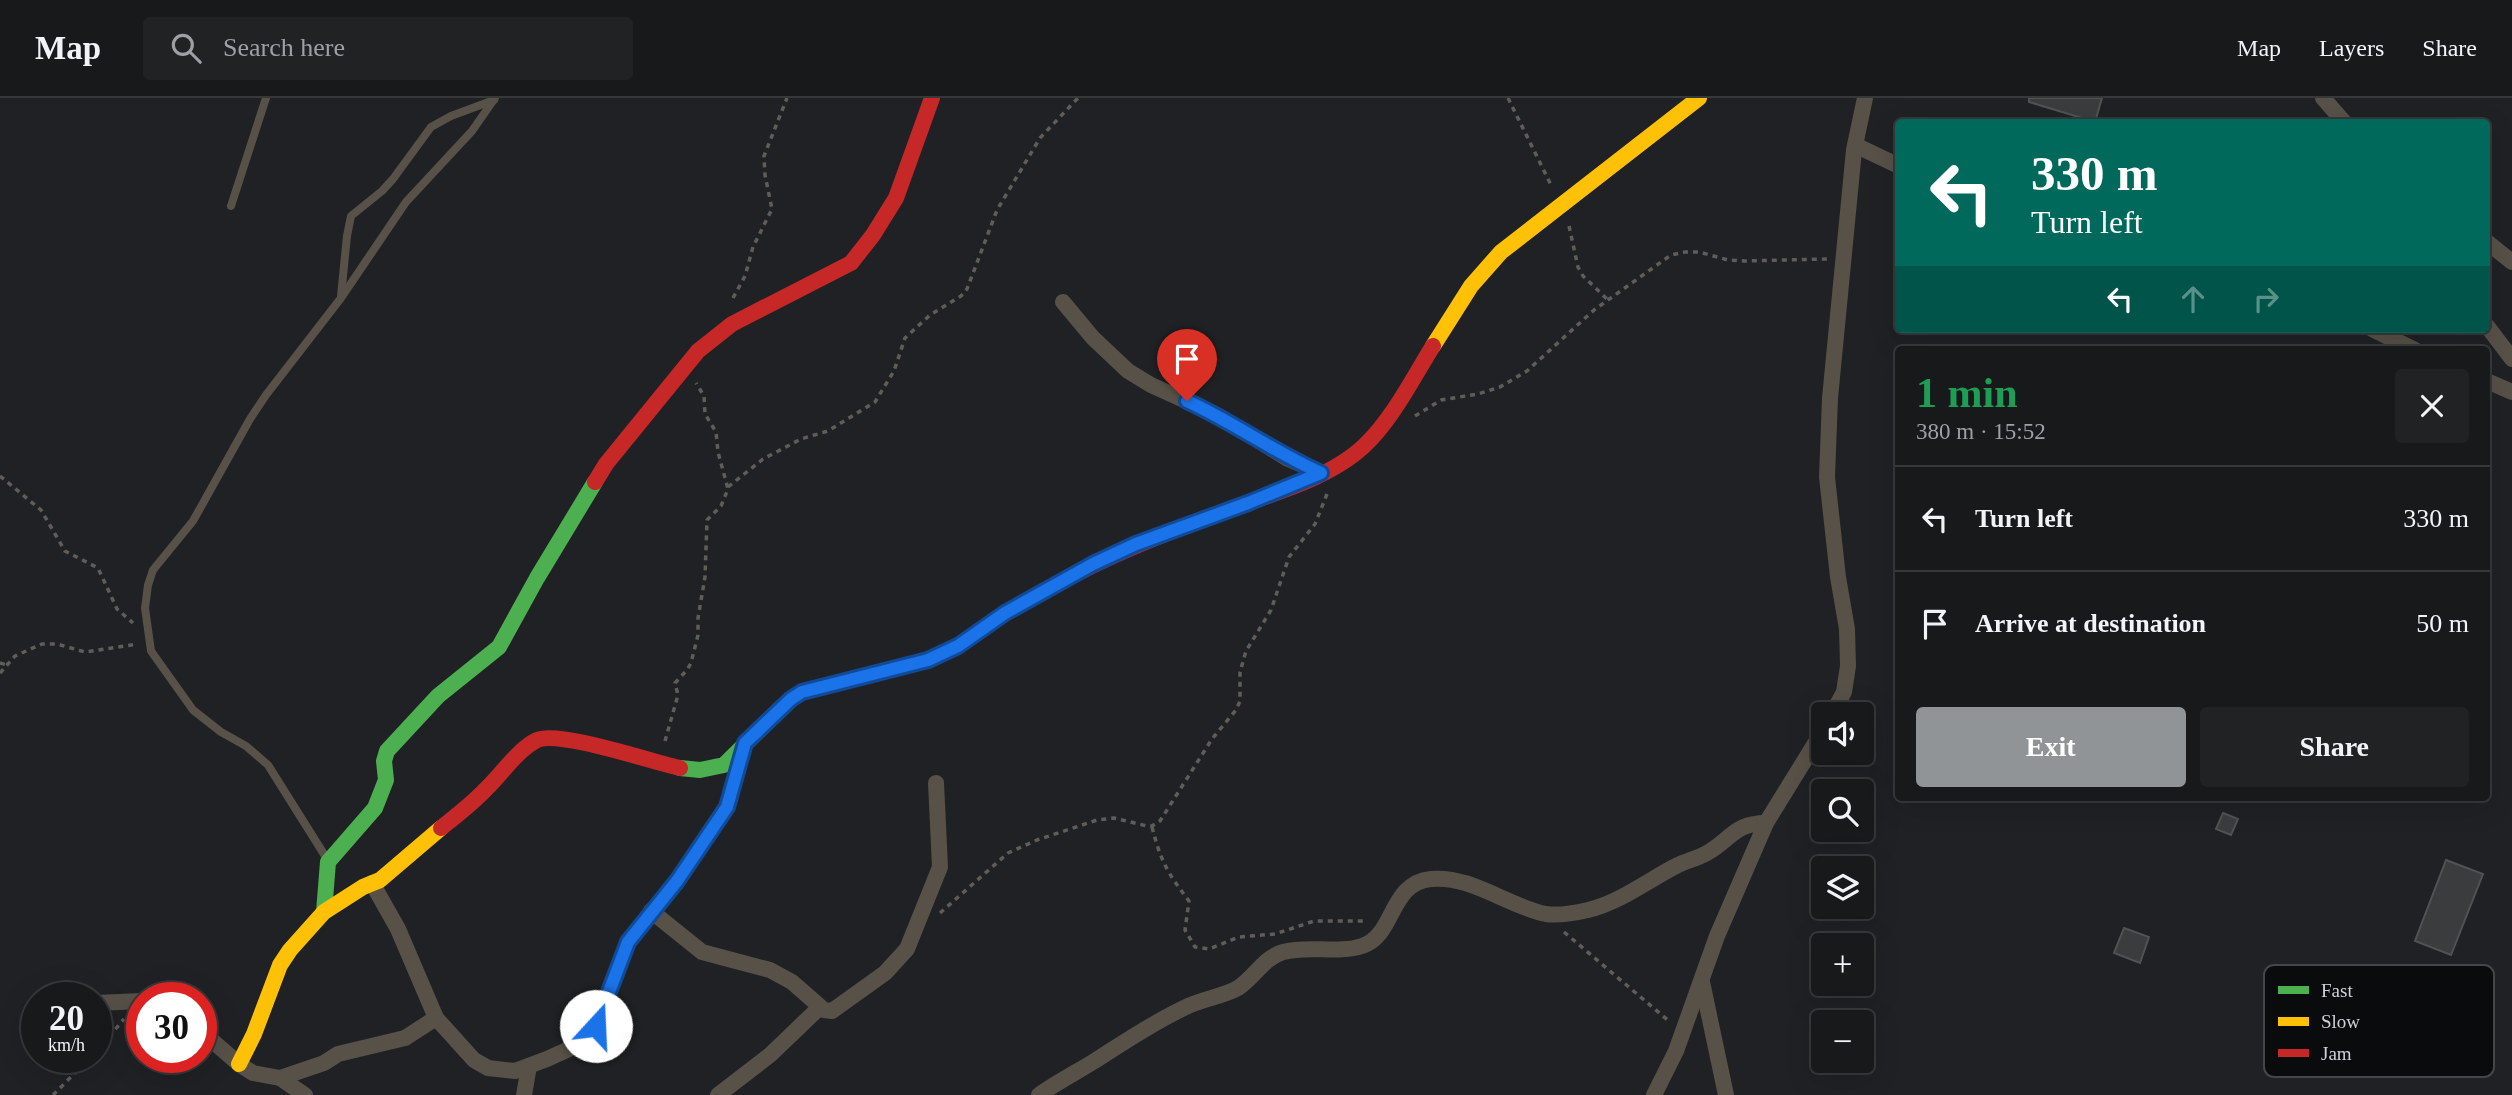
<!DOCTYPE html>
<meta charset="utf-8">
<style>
body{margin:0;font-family:"Times New Roman",serif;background:#202224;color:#f1f3f6;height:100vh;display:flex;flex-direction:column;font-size:26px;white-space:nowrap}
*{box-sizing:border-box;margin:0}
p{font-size:23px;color:#9ea0a3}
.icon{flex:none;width:38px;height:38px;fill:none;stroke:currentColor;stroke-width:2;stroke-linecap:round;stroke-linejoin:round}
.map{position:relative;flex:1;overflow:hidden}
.details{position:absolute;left:1895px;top:248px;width:595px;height:455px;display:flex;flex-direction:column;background:#17191b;border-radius:7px;box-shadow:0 7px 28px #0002,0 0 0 2px #36383a}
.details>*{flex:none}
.hud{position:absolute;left:1895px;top:21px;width:595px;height:214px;border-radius:7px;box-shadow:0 7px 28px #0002,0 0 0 2px #36383a;background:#00695c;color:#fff;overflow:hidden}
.tools{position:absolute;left:1811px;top:604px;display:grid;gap:14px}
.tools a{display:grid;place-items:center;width:63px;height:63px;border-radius:7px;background:#17191b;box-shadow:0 7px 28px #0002,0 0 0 2px #36383a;font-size:35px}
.speed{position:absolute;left:21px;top:884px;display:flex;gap:14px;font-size:35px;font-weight:700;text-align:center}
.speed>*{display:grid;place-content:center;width:91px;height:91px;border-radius:50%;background:#17191b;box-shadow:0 7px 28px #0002,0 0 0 2px #36383a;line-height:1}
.speed small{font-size:18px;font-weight:400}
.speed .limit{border:10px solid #d22;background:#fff;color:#111}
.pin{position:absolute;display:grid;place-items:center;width:60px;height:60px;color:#fff;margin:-72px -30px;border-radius:50% 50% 50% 0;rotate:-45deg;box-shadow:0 0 7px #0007}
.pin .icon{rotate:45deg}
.me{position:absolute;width:77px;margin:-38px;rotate:20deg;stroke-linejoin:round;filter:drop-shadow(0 0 5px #0008)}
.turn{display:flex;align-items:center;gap:24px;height:147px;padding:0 21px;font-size:32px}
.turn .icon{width:91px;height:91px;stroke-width:2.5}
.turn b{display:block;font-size:49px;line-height:60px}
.lanes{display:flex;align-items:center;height:66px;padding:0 21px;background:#0003;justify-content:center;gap:35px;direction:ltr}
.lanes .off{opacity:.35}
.round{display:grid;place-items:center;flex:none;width:74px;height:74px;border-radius:7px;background:#202224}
.head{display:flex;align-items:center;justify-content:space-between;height:119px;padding:0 21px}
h1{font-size:42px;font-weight:700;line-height:52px;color:#1e9e55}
.button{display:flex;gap:14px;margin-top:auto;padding:14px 21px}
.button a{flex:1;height:80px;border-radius:7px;background:#919497;color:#fff;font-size:28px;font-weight:700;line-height:80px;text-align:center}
.button a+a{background:#202224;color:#f1f3f6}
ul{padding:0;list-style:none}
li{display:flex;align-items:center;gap:21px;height:105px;padding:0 21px;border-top:2px solid #36383a}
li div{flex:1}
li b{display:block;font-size:26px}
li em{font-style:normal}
header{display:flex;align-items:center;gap:42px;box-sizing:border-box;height:98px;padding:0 35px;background:#17191b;border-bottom:2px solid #36383a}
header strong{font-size:33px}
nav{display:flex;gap:38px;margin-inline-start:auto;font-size:24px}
.search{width:490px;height:63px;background:#202224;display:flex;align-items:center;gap:18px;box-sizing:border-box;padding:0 24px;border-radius:7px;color:#9ea0a3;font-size:26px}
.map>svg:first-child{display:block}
.building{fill:#3a3c3e;stroke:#505254;stroke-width:2}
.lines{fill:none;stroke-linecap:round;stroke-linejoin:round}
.path{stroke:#605d59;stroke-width:3.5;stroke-dasharray:5 5;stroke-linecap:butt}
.lane{stroke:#575148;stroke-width:8}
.street{stroke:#575148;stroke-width:16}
.fast{stroke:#4caf50;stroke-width:16}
.slow{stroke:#ffc107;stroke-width:16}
.jam{stroke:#c62828;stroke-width:16}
.route-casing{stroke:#114b97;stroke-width:18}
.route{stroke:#1a73e8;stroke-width:12}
.key{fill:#090b0d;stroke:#444749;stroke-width:2}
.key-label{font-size:19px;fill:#cfd2d5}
</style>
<header>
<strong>Map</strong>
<div class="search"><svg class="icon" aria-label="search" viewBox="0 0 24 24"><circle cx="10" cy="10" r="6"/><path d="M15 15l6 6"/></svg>Search here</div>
<nav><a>Map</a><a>Layers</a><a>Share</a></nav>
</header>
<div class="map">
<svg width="2512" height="997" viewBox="0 0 2512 997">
<rect width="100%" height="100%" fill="#1f2124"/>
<g class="building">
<path d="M2029 0H2102L2095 24 2029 4Z"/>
<path d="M2223 715 2238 721 2231 737 2216 731Z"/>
<path d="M2446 762 2483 776 2451 857 2415 843Z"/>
<path d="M2124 830 2149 839 2140 865 2114 855Z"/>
</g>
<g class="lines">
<g class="path">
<path d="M1508 0 1552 89"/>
<path d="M1569 128 1578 169 1583 178 1608 202"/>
<path d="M733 200 745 178 753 149 772 111 765 77 764 58 787 0"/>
<path d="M1415 318 1441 302 1478 296 1500 289 1527 273 1594 212 1671 157 1685 154H1699L1728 162 1744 163 1827 161"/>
<path d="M0 378 41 412 65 453 98 470 117 511 133 525"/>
<path d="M728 389 763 361 801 341 828 333 875 304 894 273 905 240 930 217 961 198 967 191 997 112 1040 40 1078 0"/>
<path d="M0 565 7 567"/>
<path d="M0 575 15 558 42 546H57L85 554 138 546"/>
<path d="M665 643 678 597 675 585 687 572 691 565 698 537V520L705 479 707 422 721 408 728 391 718 354 716 334 705 316 704 298 696 285"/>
<path d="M1152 729C1161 764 1167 774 1189 803L1185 832 1195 849 1209 851 1239 839 1275 836 1314 823H1366"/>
<path d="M940 815 1008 755 1037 742 1097 722 1114 720 1147 728H1152L1160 723 1212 641 1236 612 1240 603V574L1246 553 1271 512 1289 459 1315 426 1327 396"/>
<path d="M1564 834 1670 924"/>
<path d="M96 954 124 921"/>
<path d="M53 997 91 959"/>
</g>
<g class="lane">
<path d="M231 108 266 0"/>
<path d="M341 198 347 138 351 118 382 93 393 81 431 29 451 18 494 2"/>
<path d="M327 761 268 667 246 648 221 634 193 612 151 553 145 510 148 487 153 472 193 423 250 321 266 297 341 200 406 104 472 33 495 0"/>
</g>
<g class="street">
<path d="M2323 0 2344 24"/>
<path d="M1855 47 1899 68"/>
<path d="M2487 144 2512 164"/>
<path d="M1063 204 1093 240 1128 273 1151 287 1217 317 1288 361 1321 375"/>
<path d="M2487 228 2512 261"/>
<path d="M2372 231 2415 252"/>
<path d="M2487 283 2512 294"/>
<path d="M1832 616 1844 594 1848 568 1847 531 1838 479 1827 379 1830 300 1854 52 1865 0"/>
<path d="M372 785 398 831 436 920 474 962 488 970 515 973 547 961 580 946 596 928 628 844 677 783 727 709 744 650"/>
<path d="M651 813 702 854 770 872 792 884 824 912 832 913 885 875 907 851 940 769 936 685"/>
<path d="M1702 884 1726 997"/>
<path d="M96 905 142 903"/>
<path d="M201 933 239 966 253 975 280 980 324 965 338 956 405 940 436 920"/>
<path d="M280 980 305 997"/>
<path d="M524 997 529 968"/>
<path d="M718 997 770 957 820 909"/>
<path d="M1039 997C1056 985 1075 975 1093 964 1123 945 1152 925 1184 910 1201 901 1222 899 1238 890 1255 879 1263 860 1283 854 1309 847 1338 856 1362 848 1395 838 1389 785 1431 781 1471 777 1509 809 1546 816 1559 818 1575 815 1588 812 1621 804 1648 782 1678 767 1687 763 1698 760 1707 755 1731 741 1735 725 1766 725"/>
<path d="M1654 997 1676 953 1717 838 1766 725 1824 631"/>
</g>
<g class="fast">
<path d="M680 670 700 672 724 667 791 601 802 594 928 562 958 548 1005 515 1055 487"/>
<path d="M324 814 328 764 375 710 386 682 384 663 387 653 438 598 499 549 537 480 595 384"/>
</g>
<g class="slow">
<path d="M1433 248 1471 188 1501 154 1699 0"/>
<path d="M239 966 254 936 280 867 290 852 324 814 363 789 380 782 441 730"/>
</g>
<g class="jam">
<path d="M595 384 606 366 698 253 732 226 851 165 873 137 896 100 932 0"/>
<path d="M1055 487C1110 457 1166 435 1225 413 1269 397 1329 381 1364 348 1392 322 1413 280 1433 248"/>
<path d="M441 730C456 718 473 705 486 691 502 676 517 652 537 642 559 632 652 664 680 670"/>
</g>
</g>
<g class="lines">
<defs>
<path id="route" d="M596 928 628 844 677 783 727 709 745 645 791 601 802 594 928 562 958 548 1005 515 1093 466 1136 446 1248 405 1321 375C1274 354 1233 324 1187 303"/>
</defs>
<use href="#route" class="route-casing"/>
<use href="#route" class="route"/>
</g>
<rect x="2264" y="867" width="230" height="112" rx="10" class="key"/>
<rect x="2278" y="888" width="31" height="8" fill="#4caf50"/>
<rect x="2278" y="919" width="31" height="9" fill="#ffc107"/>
<rect x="2278" y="951" width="31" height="8" fill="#c62828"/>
<g class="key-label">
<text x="2321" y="899">Fast</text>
<text x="2321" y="930">Slow</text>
<text x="2321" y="962">Jam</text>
</g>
</svg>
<div class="tools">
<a><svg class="icon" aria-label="sound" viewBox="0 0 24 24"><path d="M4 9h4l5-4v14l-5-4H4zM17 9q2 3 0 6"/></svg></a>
<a><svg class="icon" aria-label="search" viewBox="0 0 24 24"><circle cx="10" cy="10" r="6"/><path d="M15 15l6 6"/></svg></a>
<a><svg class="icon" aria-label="layers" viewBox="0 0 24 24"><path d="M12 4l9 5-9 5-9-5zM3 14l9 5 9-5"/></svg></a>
<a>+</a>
<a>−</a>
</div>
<div class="speed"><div>20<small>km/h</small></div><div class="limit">30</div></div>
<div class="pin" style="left:1187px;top:303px;background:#d93025"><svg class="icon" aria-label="arrive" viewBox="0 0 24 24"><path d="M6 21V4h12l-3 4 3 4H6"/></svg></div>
<svg class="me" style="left:596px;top:928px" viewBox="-20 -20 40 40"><circle r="19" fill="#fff"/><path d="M0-13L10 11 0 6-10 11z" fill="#1a73e8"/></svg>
<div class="hud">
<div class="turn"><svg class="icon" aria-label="left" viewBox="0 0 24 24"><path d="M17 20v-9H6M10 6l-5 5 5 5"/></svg><div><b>330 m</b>Turn left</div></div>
<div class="lanes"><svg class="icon" aria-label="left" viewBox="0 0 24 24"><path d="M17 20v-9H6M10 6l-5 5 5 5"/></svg><svg class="icon off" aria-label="ahead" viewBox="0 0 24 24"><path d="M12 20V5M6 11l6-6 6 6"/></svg><svg class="icon off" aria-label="right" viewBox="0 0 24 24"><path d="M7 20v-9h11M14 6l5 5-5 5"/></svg></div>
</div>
<section class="details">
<div class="head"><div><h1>1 min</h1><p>380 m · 15:52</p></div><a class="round"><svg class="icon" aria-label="close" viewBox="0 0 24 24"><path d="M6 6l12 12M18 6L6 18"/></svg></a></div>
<ul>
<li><svg class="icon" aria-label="left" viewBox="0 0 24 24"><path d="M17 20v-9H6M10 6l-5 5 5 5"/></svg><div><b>Turn left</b></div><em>330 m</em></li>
<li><svg class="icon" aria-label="arrive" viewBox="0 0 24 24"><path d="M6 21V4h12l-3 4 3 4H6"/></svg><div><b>Arrive at destination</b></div><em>50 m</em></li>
</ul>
<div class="button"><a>Exit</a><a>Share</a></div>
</section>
</div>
